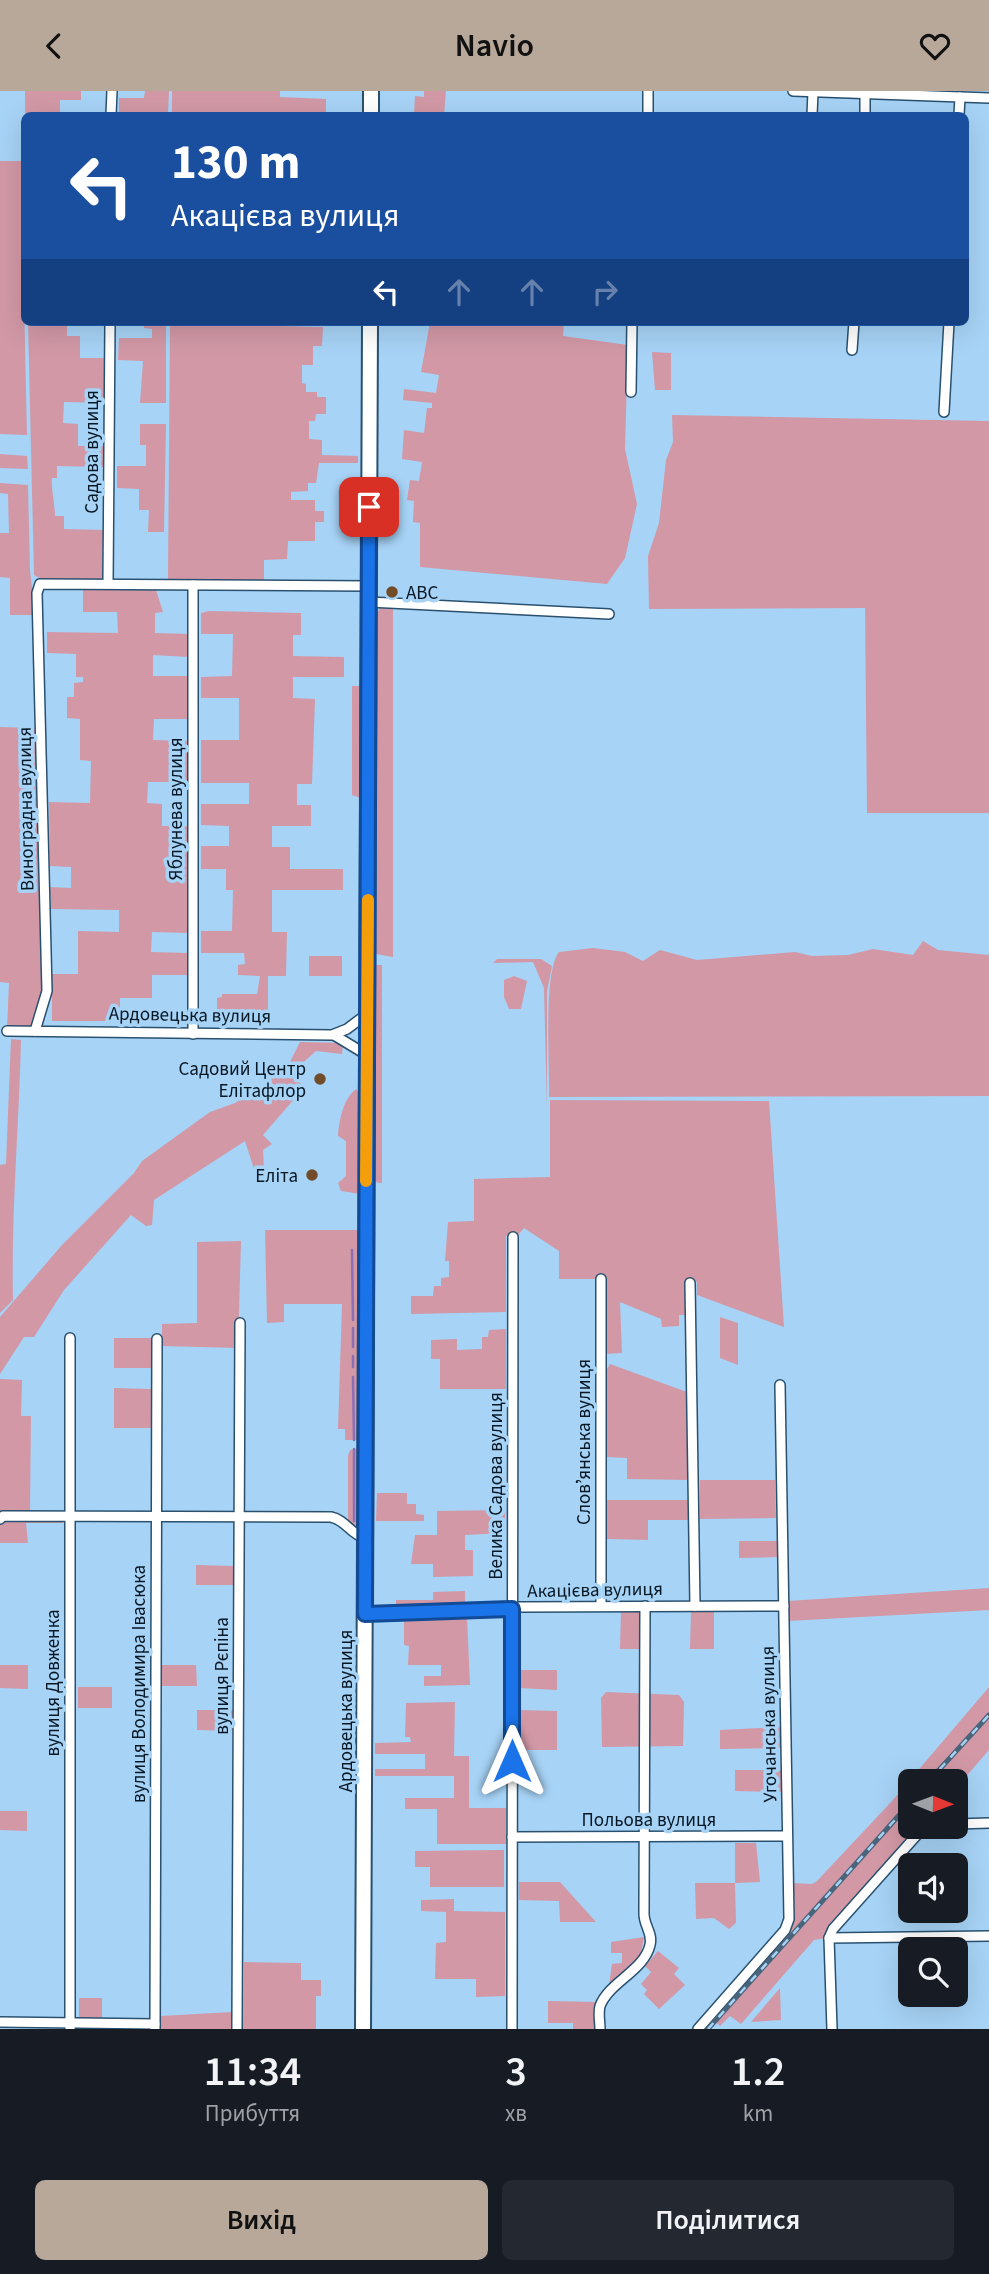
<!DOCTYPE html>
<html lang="uk">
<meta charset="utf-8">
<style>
body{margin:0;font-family:"Source Sans 3",sans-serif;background:#242831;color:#f1f3f6;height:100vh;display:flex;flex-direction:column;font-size:26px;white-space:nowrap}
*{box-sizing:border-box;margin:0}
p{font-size:23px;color:#9ea1a6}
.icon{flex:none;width:38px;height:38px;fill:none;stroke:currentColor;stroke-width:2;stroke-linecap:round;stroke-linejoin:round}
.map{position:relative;height:1938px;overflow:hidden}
.details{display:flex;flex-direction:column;background:#171b24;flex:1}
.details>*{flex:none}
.banner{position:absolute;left:21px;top:21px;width:948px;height:214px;border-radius:10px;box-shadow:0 7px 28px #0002;background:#1a4fa0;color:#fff;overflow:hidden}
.needle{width:46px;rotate:91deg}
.buttons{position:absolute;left:898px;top:1678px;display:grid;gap:14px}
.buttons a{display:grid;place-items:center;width:70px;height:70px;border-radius:10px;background:#171b24;box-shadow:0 7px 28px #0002;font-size:35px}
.pin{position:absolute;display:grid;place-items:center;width:60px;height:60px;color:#fff;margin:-30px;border-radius:14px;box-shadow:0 4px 10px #0006}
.me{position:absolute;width:77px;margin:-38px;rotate:0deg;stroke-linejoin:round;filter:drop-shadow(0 0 5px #0008)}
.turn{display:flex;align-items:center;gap:24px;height:147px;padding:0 35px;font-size:32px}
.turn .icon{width:91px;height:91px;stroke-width:2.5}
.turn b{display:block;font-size:49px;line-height:60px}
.lanes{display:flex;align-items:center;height:66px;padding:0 35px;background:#0003;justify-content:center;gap:35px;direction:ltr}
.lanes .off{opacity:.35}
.eta{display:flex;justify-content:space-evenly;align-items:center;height:119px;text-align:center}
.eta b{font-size:42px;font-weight:600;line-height:49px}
.cta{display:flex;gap:14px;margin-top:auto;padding:14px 35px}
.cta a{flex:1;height:80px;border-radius:10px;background:#b8a89a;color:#111;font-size:28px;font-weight:600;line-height:80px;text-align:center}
.cta a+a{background:#242831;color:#f1f3f6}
header{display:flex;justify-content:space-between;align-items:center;height:91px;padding:0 35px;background:#b8a89a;color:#111;font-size:32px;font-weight:600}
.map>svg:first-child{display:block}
.green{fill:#d298a6}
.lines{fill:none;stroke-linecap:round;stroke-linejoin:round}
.stream{stroke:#8c6fb4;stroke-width:2.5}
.minor-casing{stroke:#29516f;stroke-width:12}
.highway-casing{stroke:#29516f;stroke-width:18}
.minor{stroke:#fff;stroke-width:9}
.highway{stroke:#fff;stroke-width:14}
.rail-casing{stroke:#49657b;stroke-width:5}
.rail{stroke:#a7d3f6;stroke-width:2.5;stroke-dasharray:8;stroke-linecap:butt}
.route-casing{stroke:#114b97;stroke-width:18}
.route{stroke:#1a73e8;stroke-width:12}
.slow{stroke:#f59e0b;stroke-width:12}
.poi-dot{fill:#724c29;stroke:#a7d3f6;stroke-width:2.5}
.labels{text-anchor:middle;stroke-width:7;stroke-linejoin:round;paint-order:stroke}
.street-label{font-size:19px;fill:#071724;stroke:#a7d3f6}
.poi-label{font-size:19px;fill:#071724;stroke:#a7d3f6;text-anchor:end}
</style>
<header><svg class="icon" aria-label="back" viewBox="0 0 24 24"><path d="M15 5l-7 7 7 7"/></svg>Navio<svg class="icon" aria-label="heart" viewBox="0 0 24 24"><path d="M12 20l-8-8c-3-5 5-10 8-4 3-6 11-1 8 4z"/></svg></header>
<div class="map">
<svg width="989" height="1938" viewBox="0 0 989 1938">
<rect width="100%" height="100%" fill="#a7d3f6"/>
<g class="green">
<path d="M25 0H81V9H60V24H25Z"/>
<path d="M145 0H169L168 24H119V7H144Z"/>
<path d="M172 0H280V6L326 8V24H172Z"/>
<path d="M424 0H446L444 24 414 23 415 5 424 6Z"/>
<path d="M0 70H21L27 344 0 343Z"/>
<path d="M28 231H67V245H80V267H104V312L64 311 63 332 78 333V355H103V376L57 375V387H52C51 399 55 413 55 425H64V438L103 439 102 489H43L34 484Z"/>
<path d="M144 231H166V312H140L143 270 118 269 119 247H152V238L144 237Z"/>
<path d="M170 231H278V235L323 236 322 255H313V274H302V292L306 293V301H317V306H326V323H316L315 330H309V348L322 349V364L358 365V372H319L316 392H308V400L291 401V409H315V420H324V431H315V450H288L287 468 264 469V489L170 490 168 488Z"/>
<path d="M430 231H564L563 245 628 254 625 358 637 413 625 467 607 493 420 476V432L413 431 414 410 407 409 410 389 419 390 422 371 402 368 404 339 424 342 427 317H432V312L403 309 404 298 436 302 439 284 421 281Z"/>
<path d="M652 261 671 262V299H655Z"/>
<path d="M672 324 989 330V722H867L865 517 649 518 648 465 659 432 666 369 673 351Z"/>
<path d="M140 333H166L164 441H148L149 419H139V398L117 397V375H146V354H140Z"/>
<path d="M0 363 27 365 28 378 0 377Z"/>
<path d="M0 392 28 394 30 479 35 524H10V487L0 486V442H9L8 403 0 402Z"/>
<path d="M83 499H156L163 521 155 522V542L189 543V566L153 564V585H189V628H154L153 649 189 650V691H148L147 712 162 713V735H189V842L152 841 151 861 189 862V884H152V907H120V930H52V883H78V840L119 841V819L51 818 50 796 71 797V776L50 775 49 711 90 712 91 670 80 669V628L67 627V606H74V592L83 591V586H76V563L47 562V541L118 542 117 521H83Z"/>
<path d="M380 517 393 518V866L376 863 378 521Z"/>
<path d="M209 520 301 522V544H293V565L344 566V586H293V607L315 608 312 693H297V714H311V735H272V756H290V778H343V799H272V841H287L286 885H268V929H217V907L222 906V903H257L260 885 238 884V874L245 873 244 862H201V840H232L233 799H226V778H201V755H229V735L201 734V713H249V692H201V649H239V607H201V586L232 585 233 543H201V522Z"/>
<path d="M352 595H363V708L352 704Z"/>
<path d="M0 636 38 637 44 904 33 936 7 937 9 892 0 891Z"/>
<path d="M923 850 938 859 989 864V1005L549 1006C550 975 543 881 559 861L593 857 625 861 643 870 660 859 697 869 795 861 812 865 848 864 873 858 913 864Z"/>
<rect x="309" y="865" width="33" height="20"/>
<path d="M497 868H541L552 875 547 900V1020L544 897 533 871 493 872Z"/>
<path d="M375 874H382V1092H378L373 1088Z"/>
<path d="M514 885 527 890 521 918H509L504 906V889Z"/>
<path d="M11 948 21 949C19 1036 11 1122 13 1209L0 1222V1074L6 1073Z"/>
<path d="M300 951 343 952 342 963 316 960 297 977 302 999 263 1044 272 1053 263 1059 264 1079 255 1081 245 1050 154 1109 152 1134 146 1135 131 1124 64 1199 34 1246H24L0 1283V1226L62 1154 134 1082 142 1070 210 1021 235 1012 286 979Z"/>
<path d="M356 998 361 1004 360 1103 341 1100 338 1092 346 1085V1050L338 1045C339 1030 343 1008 356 998Z"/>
<path d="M550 1009 769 1010 784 1236 697 1204V1191H686L687 1224H679V1235L662 1236 661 1228 620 1211 622 1262 605 1263 600 1188H559V1160L524 1137 518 1144 506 1145V1221L411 1223V1205H433L434 1195H441V1187L449 1186V1170H445L448 1131 474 1130V1088L550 1086Z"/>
<path d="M265 1139H358L357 1349H345V1338H338L342 1213H284V1231L267 1232Z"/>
<path d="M241 1150 238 1257 162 1255V1233L197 1232V1151Z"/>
<path d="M720 1226 738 1232V1274L720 1267Z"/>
<path d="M506 1238V1298H440V1268H431V1249L457 1248V1259L482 1258V1246H488L489 1239Z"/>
<path d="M114 1247H152L151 1277H114Z"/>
<path d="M610 1273 687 1301 688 1389 627 1388V1367L607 1366V1278Z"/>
<path d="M0 1288 22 1289 21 1325H31L30 1420H0Z"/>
<path d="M114 1297 151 1298V1337H114Z"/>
<path d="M359 1357V1434L356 1437 348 1429V1365L350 1359Z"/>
<path d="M700 1389H775L776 1427 700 1428Z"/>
<path d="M377 1402H407V1413H416V1423L424 1424V1430H376Z"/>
<path d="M607 1409H688V1429H648V1449L607 1448Z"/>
<path d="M505 1419V1442L465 1444V1459H473V1485L433 1486V1473H411L415 1444H437V1420Z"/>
<path d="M6 1428H63V1432H26L28 1452H0V1433Z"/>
<path d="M739 1450H780V1466L739 1467Z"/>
<path d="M196 1474 235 1475V1494H196Z"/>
<path d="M989 1497V1519L788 1530V1510Z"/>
<path d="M465 1500V1514L396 1517V1509H433V1501Z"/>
<path d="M621 1520H639V1558H620Z"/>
<path d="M691 1520H714V1558H690Z"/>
<path d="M467 1526 470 1594 424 1595V1585H441V1574H408L409 1555 404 1554V1527Z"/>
<path d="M0 1574H28V1598L0 1597Z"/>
<path d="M161 1574H196L197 1595H161Z"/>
<path d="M519 1579H557V1599L519 1597Z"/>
<rect x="78" y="1596" width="34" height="21"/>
<path d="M989 1596V1659L956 1697V1690H910V1736H921L826 1847 814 1849 741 1933 730 1925 720 1935 711 1926 789 1838 792 1792 812 1793 817 1790 892 1710Z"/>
<path d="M606 1601 679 1604 684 1611 683 1655 602 1656 601 1607Z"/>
<path d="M455 1611 454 1665H469V1717H506V1753H437V1718H405V1707H454V1685H375V1678H425V1663H375V1652L411 1651 410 1646H405L406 1612Z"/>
<path d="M197 1619H234V1640L197 1639Z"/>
<path d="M519 1619 557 1620V1659H519Z"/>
<path d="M781 1636V1657L720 1658V1639Z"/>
<path d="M735 1679H781V1701L735 1700Z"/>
<path d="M0 1720H27V1740L0 1739Z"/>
<path d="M735 1752H756L760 1791 735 1792 736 1832 729 1838 714 1827 696 1828 695 1792H735Z"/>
<path d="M504 1759V1796H430V1776H415V1760Z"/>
<path d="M519 1791H560L596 1831H560L559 1810 519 1809Z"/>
<path d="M454 1808V1820L505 1821V1905L476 1906V1888H435L436 1852 446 1851V1821L421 1820V1809Z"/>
<path d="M644 1846 641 1863 608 1901 612 1873 622 1872V1862H611V1851Z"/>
<path d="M938 1852H963V1903H956V1858H938Z"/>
<path d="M658 1860 679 1877 674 1883 685 1894 659 1918 644 1903 647 1899 641 1893 651 1881 645 1875Z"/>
<path d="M244 1871 301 1872V1889H321V1905H316V1938H243Z"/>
<path d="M780 1897 781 1929 751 1931Z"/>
<rect x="79" y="1907" width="23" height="20"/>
<path d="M548 1910 597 1911V1938H573V1932H548Z"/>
<path d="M232 1921V1938H161V1925Z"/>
</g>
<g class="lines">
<g class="stream">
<path d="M352 1159 353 1229"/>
<path d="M353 1237V1256"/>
<path d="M353 1265V1276"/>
<path d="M353 1286 354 1349"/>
<path d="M354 1358V1430"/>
</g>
<defs>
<g id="minor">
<path d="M793 0 989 7"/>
<path d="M111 24 112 0"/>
<path d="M648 24V0"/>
<path d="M812 24 813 1"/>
<path d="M865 24V2"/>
<path d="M959 24 960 6"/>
<path d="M852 259 854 231"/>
<path d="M631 301 632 231"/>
<path d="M944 321 949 231"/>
<path d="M108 492 110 231"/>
<path d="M369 511 609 523"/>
<path d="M7 940 332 944 347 938 367 923"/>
<path d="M35 940 47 900 37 502 40 493 369 495"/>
<path d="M193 943V494"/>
<path d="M334 944 367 964"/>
<path d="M690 1192 695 1515"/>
<path d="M0 1428 3 1425 331 1426C346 1429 350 1443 365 1447"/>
<path d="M601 1515V1188"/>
<path d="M365 1523 520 1516 784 1515"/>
<path d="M956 1733 989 1732"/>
<path d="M512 1746 787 1745"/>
<path d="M829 1847 833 1838 924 1736"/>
<path d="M0 1931 155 1933"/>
<path d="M70 1938V1247"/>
<path d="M155 1938 157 1248"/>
<path d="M237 1938 240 1232"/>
<path d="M512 1938 513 1146"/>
<path d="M600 1938C600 1931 598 1922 600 1915 609 1891 644 1880 650 1854 653 1842 644 1835 644 1823L645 1515"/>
<path d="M698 1938 785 1839 789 1828 780 1294"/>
<path d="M832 1938 829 1847 989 1845"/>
</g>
<g id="highway">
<path d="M371 24V0"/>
<path d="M363 1938 370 231"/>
</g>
</defs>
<use href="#minor" class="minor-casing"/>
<use href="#highway" class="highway-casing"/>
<use href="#minor" class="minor"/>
<use href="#highway" class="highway"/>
<defs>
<g id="rail">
<path d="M929 1690 989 1624"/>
<path d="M708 1938 910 1712"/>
</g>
</defs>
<use href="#rail" class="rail-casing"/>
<use href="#rail" class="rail"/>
</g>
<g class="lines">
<defs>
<path id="route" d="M369 416 365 1523 512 1518V1670"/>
</defs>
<use href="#route" class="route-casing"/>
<use href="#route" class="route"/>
<path class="slow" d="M366 1090 368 809"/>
</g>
<g class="poi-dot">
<circle cx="392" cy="501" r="7"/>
<circle cx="320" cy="988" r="7"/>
<circle cx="312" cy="1084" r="7"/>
</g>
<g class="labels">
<g class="street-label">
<text transform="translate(91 361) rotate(-90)" y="7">Садова вулиця</text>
<text transform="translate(25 718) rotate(-91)" y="7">Виноградна вулиця</text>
<text transform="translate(175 718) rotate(-90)" y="7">Яблунева вулиця</text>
<text transform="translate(190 923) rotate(1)" y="7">Ардовецька вулиця</text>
<text transform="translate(583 1351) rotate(-90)" y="7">Словʼянська вулиця</text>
<text transform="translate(495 1395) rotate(-90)" y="7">Велика Садова вулиця</text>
<text transform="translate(595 1498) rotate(-1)" y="7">Акацієва вулиця</text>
<text transform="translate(221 1585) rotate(-90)" y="7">вулиця Рєпіна</text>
<text transform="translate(52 1592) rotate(-90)" y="7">вулиця Довженка</text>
<text transform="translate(138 1593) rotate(-90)" y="7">вулиця Володимира Івасюка</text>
<text transform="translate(345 1620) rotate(-90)" y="7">Ардовецька вулиця</text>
<text transform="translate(768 1633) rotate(-91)" y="7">Угочанська вулиця</text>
<text x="649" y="1735">Польова вулиця</text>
</g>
<g class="poi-label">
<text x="406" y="508" text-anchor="start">ABC</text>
<text x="306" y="984">Садовий Центр<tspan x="306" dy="22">Елітафлор</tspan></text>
<text x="298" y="1091">Еліта</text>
</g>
</g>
</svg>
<div class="buttons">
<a><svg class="needle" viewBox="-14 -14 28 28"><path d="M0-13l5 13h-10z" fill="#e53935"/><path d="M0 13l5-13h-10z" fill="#9ea1a6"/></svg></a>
<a><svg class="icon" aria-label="sound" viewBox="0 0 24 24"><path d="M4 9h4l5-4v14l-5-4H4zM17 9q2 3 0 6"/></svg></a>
<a><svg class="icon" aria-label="search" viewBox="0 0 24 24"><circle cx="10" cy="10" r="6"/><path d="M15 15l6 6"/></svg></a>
</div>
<div class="pin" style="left:369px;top:416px;background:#d93025"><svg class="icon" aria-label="arrive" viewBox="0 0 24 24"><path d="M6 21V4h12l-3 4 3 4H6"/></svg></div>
<svg class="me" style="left:512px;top:1670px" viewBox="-20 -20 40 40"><path d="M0-17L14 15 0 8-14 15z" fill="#1a73e8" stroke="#fff" stroke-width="4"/></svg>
<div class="banner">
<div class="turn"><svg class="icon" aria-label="left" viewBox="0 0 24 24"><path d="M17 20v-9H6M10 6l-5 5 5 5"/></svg><div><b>130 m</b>Акацієва вулиця</div></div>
<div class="lanes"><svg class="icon" aria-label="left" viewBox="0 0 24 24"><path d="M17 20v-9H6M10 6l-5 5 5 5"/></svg><svg class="icon off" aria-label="ahead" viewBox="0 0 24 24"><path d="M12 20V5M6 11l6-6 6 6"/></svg><svg class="icon off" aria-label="ahead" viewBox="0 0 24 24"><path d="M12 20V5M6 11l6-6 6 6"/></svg><svg class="icon off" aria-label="right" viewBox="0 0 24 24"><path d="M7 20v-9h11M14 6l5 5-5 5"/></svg></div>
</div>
</div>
<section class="details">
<div class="eta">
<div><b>11:34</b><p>Прибуття</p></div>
<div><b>3</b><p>хв</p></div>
<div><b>1.2</b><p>km</p></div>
</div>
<div class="cta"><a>Вихід</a><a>Поділитися</a></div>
</section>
